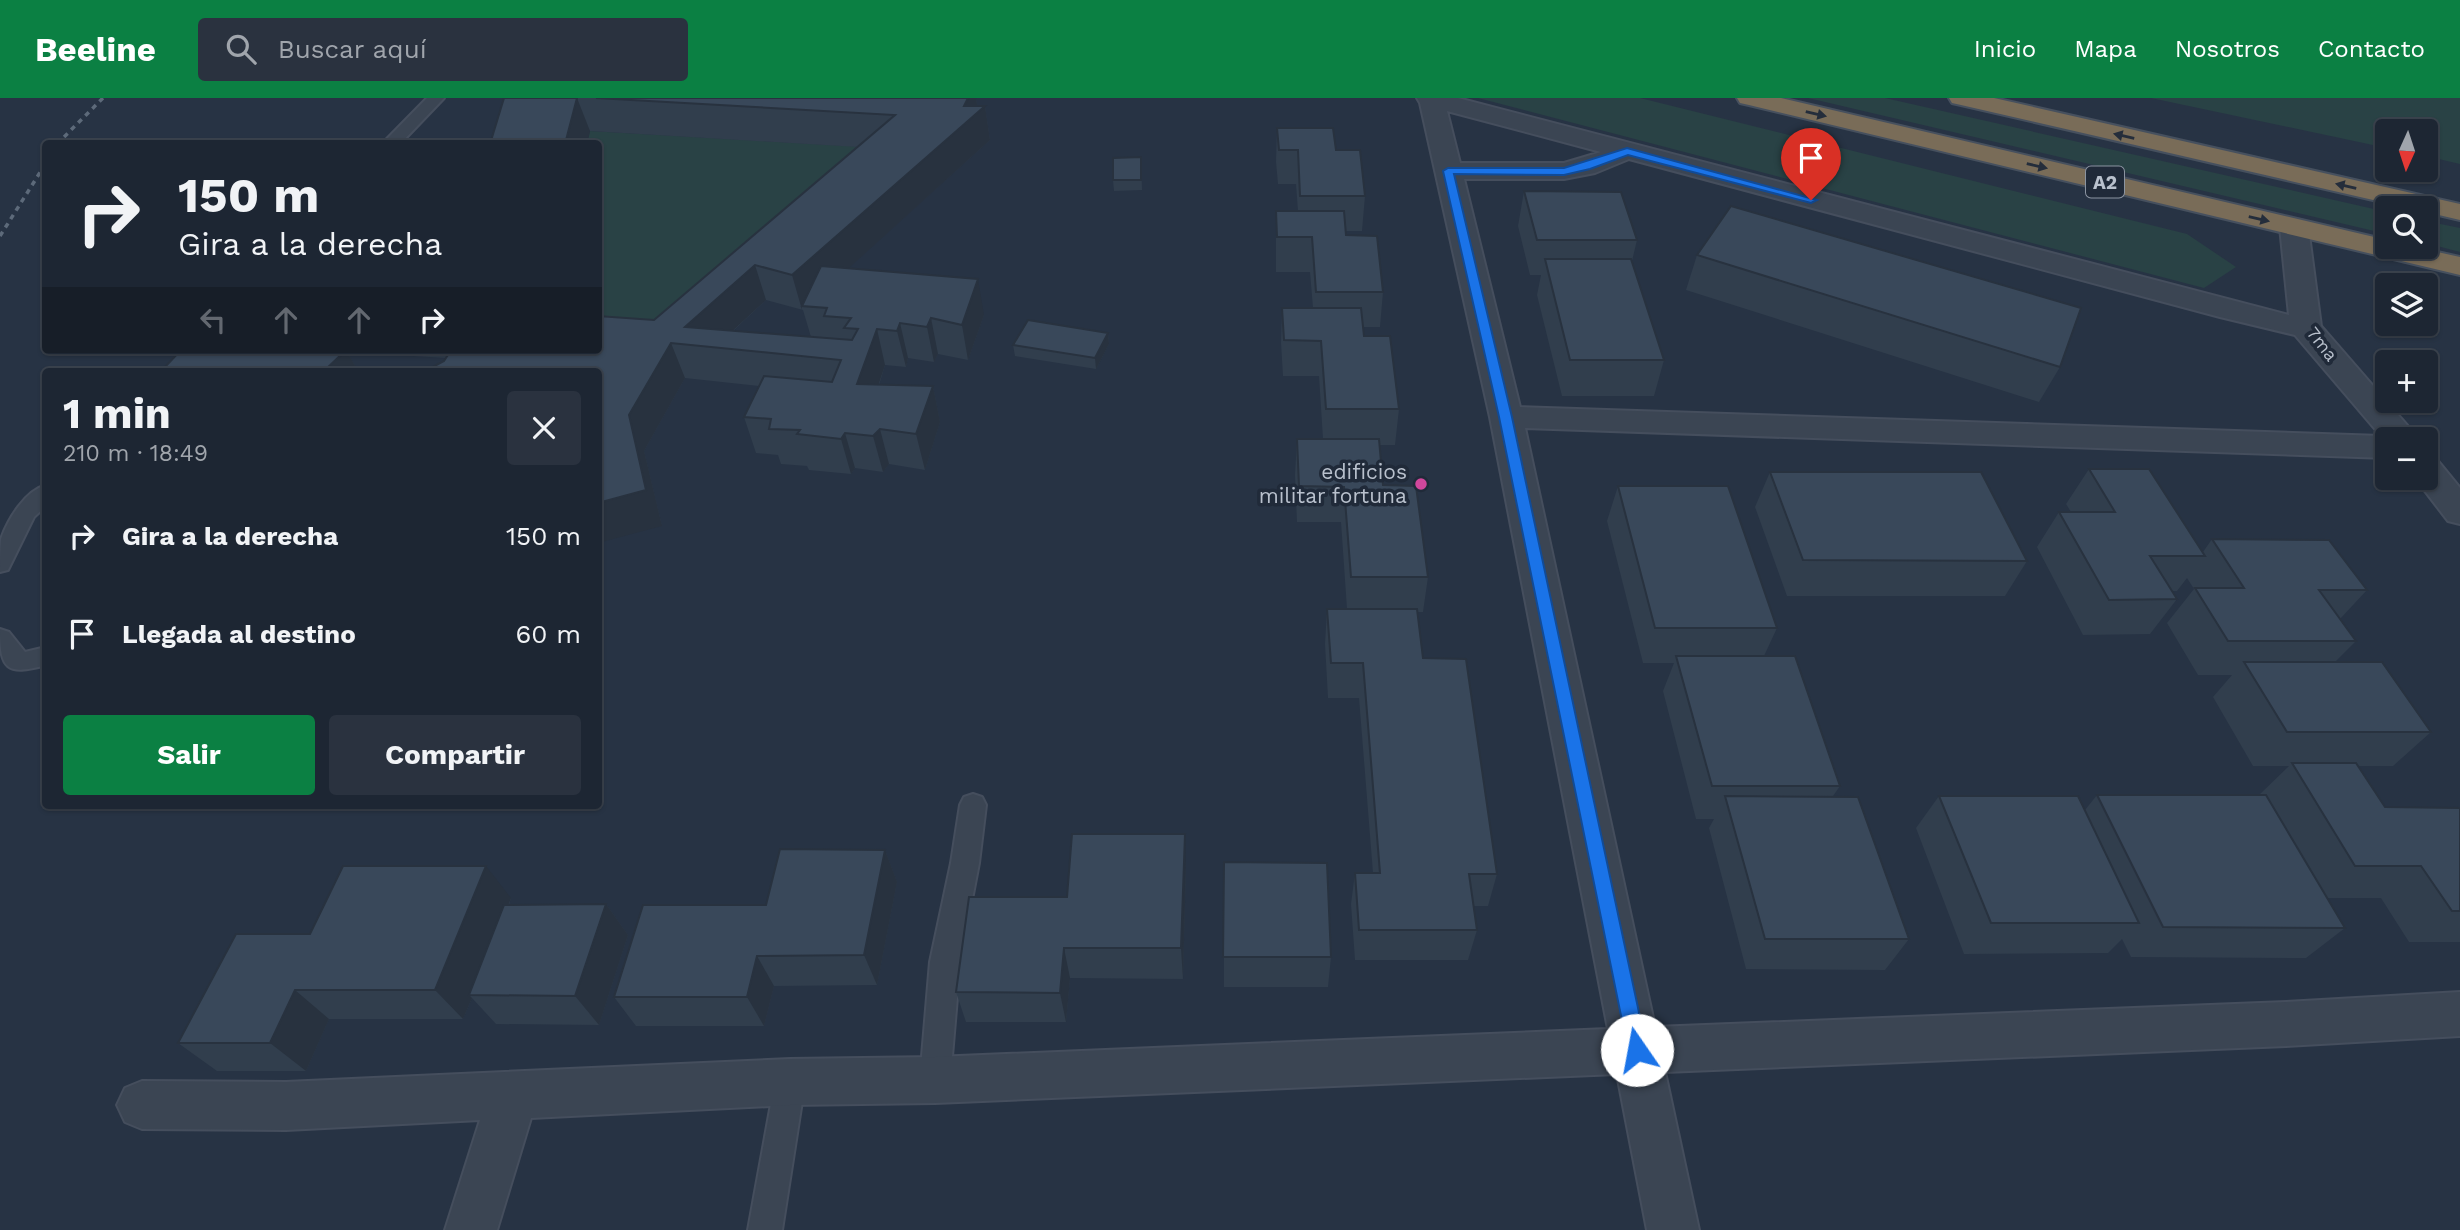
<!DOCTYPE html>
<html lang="es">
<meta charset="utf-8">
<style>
body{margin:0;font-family:"Work Sans",sans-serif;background:#2a323f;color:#f1f3f6;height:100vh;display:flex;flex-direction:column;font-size:26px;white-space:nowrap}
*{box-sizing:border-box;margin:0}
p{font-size:23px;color:#a0a5ac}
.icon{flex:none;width:38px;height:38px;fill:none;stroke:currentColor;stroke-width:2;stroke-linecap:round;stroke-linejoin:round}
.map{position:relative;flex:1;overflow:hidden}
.details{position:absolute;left:42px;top:270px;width:560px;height:441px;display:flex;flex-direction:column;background:#1d2633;border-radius:7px;box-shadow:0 2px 5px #0004,0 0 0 2px #3b434e}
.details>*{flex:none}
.top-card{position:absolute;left:42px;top:42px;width:560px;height:214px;border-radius:7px;box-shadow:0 2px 5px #0004,0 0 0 2px #3b434e;background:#1d2633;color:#f1f3f6;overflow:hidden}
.needle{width:46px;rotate:183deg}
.tools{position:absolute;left:2375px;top:21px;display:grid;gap:14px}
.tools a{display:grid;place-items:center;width:63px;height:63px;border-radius:7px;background:#1d2633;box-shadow:0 2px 5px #0004,0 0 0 2px #3b434e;font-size:35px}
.pin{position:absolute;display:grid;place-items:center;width:60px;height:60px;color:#fff;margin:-72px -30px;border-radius:50% 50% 50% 0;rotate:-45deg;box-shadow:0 0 7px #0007}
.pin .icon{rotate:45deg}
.me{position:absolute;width:77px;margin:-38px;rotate:348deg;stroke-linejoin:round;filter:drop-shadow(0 0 5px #0008)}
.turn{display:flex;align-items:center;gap:24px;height:147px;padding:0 21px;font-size:32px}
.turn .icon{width:91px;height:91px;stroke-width:2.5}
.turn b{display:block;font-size:49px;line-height:60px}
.lanes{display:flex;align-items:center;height:66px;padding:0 21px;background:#0003;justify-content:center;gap:35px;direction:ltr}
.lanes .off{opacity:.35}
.round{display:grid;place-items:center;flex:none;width:74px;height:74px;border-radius:7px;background:#2a323f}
.summary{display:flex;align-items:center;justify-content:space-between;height:119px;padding:0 21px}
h1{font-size:42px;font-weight:700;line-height:52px}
.button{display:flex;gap:14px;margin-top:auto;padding:14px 21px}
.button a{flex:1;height:80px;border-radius:7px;background:#0b8043;color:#fff;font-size:28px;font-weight:700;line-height:80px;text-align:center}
.button a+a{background:#2a323f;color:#f1f3f6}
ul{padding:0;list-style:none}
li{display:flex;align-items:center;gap:21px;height:98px;padding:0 21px}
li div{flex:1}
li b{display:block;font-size:26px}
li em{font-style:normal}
header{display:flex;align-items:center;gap:42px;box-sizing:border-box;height:98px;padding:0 35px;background:#0b8043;color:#fff}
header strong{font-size:33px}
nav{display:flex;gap:38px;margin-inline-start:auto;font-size:24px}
.search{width:490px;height:63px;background:#2a323f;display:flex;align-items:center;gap:18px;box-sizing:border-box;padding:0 24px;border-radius:7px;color:#a0a5ac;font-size:26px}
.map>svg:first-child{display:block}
.green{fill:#294245}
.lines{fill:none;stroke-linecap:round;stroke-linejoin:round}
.lane-casing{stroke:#454e5d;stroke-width:4}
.street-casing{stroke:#454e5d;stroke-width:4}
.highway-casing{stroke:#46505e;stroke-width:4}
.lane{fill:#3b4553;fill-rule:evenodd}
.street{fill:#3b4553;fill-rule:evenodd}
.highway{fill:#796c58;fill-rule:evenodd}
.rail{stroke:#5d6a7a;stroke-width:3.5;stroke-dasharray:5 5;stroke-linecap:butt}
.wall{fill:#313e4d;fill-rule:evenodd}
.shaded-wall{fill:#28323f}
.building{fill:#39485a;stroke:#28323f;stroke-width:2}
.oneway{fill:#242d3b}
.route{fill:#1a73e8;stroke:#114b97;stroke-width:2}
.hotel-dot{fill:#d1479c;stroke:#202a39;stroke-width:2.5}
.labels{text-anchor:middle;stroke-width:7;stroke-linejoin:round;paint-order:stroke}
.far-street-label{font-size:18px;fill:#b9c1cd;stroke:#202a39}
.shield{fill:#202a39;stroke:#8b94a1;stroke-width:2}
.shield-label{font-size:19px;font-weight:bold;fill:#b9c1cd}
.poi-label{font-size:21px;fill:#b9c1cd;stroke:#202a39;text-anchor:end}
</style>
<header>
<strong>Beeline</strong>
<div class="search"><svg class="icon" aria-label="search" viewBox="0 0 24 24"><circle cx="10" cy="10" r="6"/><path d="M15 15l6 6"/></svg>Buscar aquí</div>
<nav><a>Inicio</a><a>Mapa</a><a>Nosotros</a><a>Contacto</a></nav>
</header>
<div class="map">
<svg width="2460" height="1132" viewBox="0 0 2460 1132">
<rect width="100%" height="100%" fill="#273344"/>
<g class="green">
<path d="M1478 0H1640L2187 136 2236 169 2204 190Z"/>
<path d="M1808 0H1885L2387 114V136Z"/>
<path d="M2151 0H2460V66L2426 58V33H2387V50Z"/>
<path d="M590 33 902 51 668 258 598 252V46H587Z"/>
<path d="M2426 123 2460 130V154L2426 145Z"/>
</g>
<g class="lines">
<defs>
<g id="lane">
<path d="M427 0H444L400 46H382Z"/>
<path d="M46 387V408L34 419 8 472 0 474C0 464 0 451 1 441 8 421 25 393 46 387Z"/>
<path d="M0 531 9 534 25 554 46 549V567C6 578 0 571 0 531Z"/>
<path d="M973 696 982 699 986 707 979 765 960 864 950 982 946 993 935 997 924 993 920 982 930 864 951 765 960 707 964 699Z"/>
<path d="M790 969 801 973 805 984 782 1132H748L775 984 779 973Z"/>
</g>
<g id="street">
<path d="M1417 0H1458L2289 217 2280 129 2284 123 2294 121 2304 123 2308 129 2321 228 2419 341H2387V360L1525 330 1655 929 2286 904 2460 894V938L2286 948 1665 974 1699 1132H1647L1617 976 935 1005 790 1007 531 1020 497 1132H445L480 1022 286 1032 142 1031 125 1024 117 1007 125 990 142 983 286 984 790 961 935 959 1608 931 1490 319 1420 5ZM1447 13 1601 54 1564 65H1460ZM1629 61 2220 219 2295 237 2381 338 1520 309 1464 81H1564L1595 75Z"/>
<path d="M2426 360 2438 363 2460 390V426L2448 423 2415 380H2426Z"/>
</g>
<g id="highway">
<path d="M1737 0H1781L2387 142V149H2415L2460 159V177L1749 7 1740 5Z"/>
<path d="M1949 0H1994L2460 106V122L2426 114V110H2408L1961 7 1952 5Z"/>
</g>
</defs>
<use href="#lane" class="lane-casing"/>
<use href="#street" class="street-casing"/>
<use href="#highway" class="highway-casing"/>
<use href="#lane" class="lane"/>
<use href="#street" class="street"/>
<use href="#highway" class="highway"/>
<g class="rail">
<path d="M57 46 103 0"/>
<path d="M0 138 46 65"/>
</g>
</g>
<g class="wall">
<path d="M504 0H976L977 8H985L990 42 848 170 984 217 968 262 938 256 934 264 908 260 906 269 885 267 879 287 933 288 940 324 925 372 889 366 883 374 855 370 851 376 809 372 807 368 781 366 778 357 756 355 744 319 759 288 685 280 644 353 662 428 598 273 444 263 446 260 347 254 358 273H166L164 270 181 252H598L654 222 858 49 590 33ZM766 202 803 212 811 239 733 233Z"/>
<path d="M1277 30 1336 52 1365 98 1362 133H1345L1346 137 1383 194 1380 229H1363L1364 238 1399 311 1395 347H1379L1383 387 1428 479 1423 514H1418L1423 560 1497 776 1488 808H1473L1477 832 1468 862H1355L1351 806 1355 775H1373L1359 600H1328L1325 546 1327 511H1347L1341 424H1297L1295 377 1297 341H1323L1319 278H1283L1281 245 1282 210H1313L1310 174H1276V113H1298L1296 86H1278L1276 64Z"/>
<path d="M1141 59 1142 92 1114 93 1113 82Z"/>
<path d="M1524 93 1637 142 1632 163 1664 262 1654 298H1562L1537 197 1541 177H1530L1518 128Z"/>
<path d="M1697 157 2060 269 2039 304 1686 192Z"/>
<path d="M1108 235 1109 246 1096 271 1015 258 1013 247Z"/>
<path d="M2089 371 2203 454 2212 441 2367 492 2340 521 2356 543 2335 564 2431 634 2393 668H2358L2385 709 2460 710V844H2409L2381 800H2327L2345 830 2306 860 2131 859 2122 841 2108 855 1964 856 1916 730 1939 698 2085 712 2097 697H2259L2289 668H2253L2213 599 2232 577H2198L2167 525 2194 491 2187 480 2177 493H2172L2177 501 2150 536 2083 537 2037 449 2059 414H2071L2066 406Z"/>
<path d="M1770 374 2027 463 2005 498H1787L1755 409Z"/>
<path d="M1618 388 1777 530 1764 558 1840 688 1833 698 1909 841 1885 872 1746 871 1709 730 1714 721H1696L1663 593 1674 565H1643L1607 423Z"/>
<path d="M885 752 897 784 877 887 774 888 764 928H636L614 899 766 807Z"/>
<path d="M1224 764 1331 859 1328 889H1224Z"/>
<path d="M1186 768 1183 881 1070 880 1066 924H966L956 894 1067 799Z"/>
<path d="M511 800 509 807 606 806 628 837 599 927 496 926 472 900 463 921H329L306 973H217L178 945 310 836Z"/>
</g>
<g class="shaded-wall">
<path d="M577 0 590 33 587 46H565Z"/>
<path d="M968 0H976L978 14 985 8 990 42 807 208H802V212L792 177 964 8Z"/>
<path d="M755 167 766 202 715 249 685 229Z"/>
<path d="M978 181 984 217 968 262 962 227Z"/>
<path d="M931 220 938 256 934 264 927 229Z"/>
<path d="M900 225 908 260 906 269 897 233Z"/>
<path d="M877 231 885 267 867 321 857 286Z"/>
<path d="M1108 235 1109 246 1096 271 1095 260Z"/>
<path d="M671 245 685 280 644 353 662 428 598 445V405L629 317Z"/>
<path d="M346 252 358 273H324Z"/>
<path d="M933 288 940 324 925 372 916 336Z"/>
<path d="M880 331 889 366 883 374 873 338Z"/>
<path d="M845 335 855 370 851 376 841 341Z"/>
<path d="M1185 736 1186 768 1183 881 1181 850Z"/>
<path d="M885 752 897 784 877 887 864 857Z"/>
<path d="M486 768 511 800 473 897H469L472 900 463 921 435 892Z"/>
<path d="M606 806 628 837 599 927 575 898Z"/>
<path d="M1064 850 1070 880 1066 924 1060 895Z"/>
<path d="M757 858 774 888 764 928 747 899Z"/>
<path d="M295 892 329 921 306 973 270 945Z"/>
</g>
<g class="building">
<path d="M504 0H577L565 46H490Z"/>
<path d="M596 0H968L964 8H985L792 177 755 167 685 229 852 242 858 231 844 230 851 220 824 218 827 210 802 208 821 168 978 181 962 227 931 220 927 229 900 225 897 233 877 231 857 286 933 288 916 336 880 331 873 338 845 335 841 341 797 336 800 332 769 331 771 321 744 319 764 278 832 284 841 262 671 245 629 317 646 392 598 405V273H425L444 263 451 252H598V218L654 222 895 17Z"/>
<path d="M1277 30H1333L1336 52H1360L1365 98H1300L1298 52H1279Z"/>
<path d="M217 41H265L261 46H212Z"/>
<path d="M1141 59V82H1113V60Z"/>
<path d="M1524 93 1621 94 1637 142H1537Z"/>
<path d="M1731 108 2081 210 2060 269 1697 157Z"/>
<path d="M1276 113H1344L1346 137 1377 138 1383 194H1316L1312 139H1277Z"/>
<path d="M1545 161H1631L1664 262H1570Z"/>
<path d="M1282 210H1361L1364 238H1390L1399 311H1326L1321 243 1284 242Z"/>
<path d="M1028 222 1108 235 1095 260 1013 247Z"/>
<path d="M181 252H346L324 273H187L189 271 164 270Z"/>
<path d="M1297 341H1379L1383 387 1416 388 1428 479H1351L1344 389 1299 388Z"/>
<path d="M2089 371H2149L2205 458H2150L2177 501 2109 502 2059 414H2115Z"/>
<path d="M1770 374H1981L2027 463 1803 462Z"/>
<path d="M1618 388H1728L1777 530H1655Z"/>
<path d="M2212 441 2329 442 2367 492H2319L2356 543H2228L2195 490H2244Z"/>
<path d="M1327 511H1417L1423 560 1466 561 1497 776H1469L1477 832H1359L1355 775H1380L1363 565H1331Z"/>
<path d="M1676 558H1795L1840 688H1712Z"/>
<path d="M2244 564H2382L2431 634H2287Z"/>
<path d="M2292 665H2356L2385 709 2460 710V813H2452L2421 768H2355Z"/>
<path d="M2097 697H2266L2345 830 2163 829Z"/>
<path d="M1725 698 1858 699 1909 841H1765Z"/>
<path d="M1939 698H2078L2139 825H1991Z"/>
<path d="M1072 736H1185L1181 850H1064L1060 895 956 894 969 799H1067Z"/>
<path d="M780 751 885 752 864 857 757 858 747 899H614L643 807H766Z"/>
<path d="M1224 764 1327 765 1331 859H1223Z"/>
<path d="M343 768H486L435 892H295L270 945H178L236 836H310Z"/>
<path d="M606 806 575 898 469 897 504 807Z"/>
</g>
<defs><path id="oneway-solid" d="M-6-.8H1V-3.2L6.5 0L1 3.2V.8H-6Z" transform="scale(1.75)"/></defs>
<g class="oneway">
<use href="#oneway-solid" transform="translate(1816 16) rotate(13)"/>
<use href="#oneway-solid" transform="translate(2124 38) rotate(-167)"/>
<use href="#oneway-solid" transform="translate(2037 68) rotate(13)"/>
<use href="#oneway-solid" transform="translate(2346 88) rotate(-167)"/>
<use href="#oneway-solid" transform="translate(2259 121) rotate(13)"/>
</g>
<path class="route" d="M1627 50 1817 102 1811 105 1628 57 1590 71 1564 77 1454 76 1512 319 1647 952 1644 959 1637 962 1630 959 1628 952 1499 319 1443 73 1448 70H1564Z"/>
<circle class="hotel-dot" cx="1421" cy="386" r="7"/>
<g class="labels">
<g class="far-street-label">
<text transform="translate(2322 246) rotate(52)" y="6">7ma</text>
</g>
<rect class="shield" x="2086" y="68.5" width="38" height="31" rx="5"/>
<g class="shield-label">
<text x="2105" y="91">A2</text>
</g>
<g class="poi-label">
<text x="1407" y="381">edificios<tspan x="1407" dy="24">militar fortuna</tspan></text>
</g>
</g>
</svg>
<div class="tools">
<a><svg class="needle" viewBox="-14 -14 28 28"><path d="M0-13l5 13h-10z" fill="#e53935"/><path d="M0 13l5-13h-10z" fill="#a0a5ac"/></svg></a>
<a><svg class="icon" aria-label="search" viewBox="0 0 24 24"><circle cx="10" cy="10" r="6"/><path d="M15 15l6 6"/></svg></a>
<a><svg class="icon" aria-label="layers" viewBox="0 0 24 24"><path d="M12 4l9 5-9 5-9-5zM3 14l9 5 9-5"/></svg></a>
<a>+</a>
<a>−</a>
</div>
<div class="pin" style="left:1811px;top:102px;background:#d93025"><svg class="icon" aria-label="arrive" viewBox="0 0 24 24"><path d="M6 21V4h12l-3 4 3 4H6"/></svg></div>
<svg class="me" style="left:1637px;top:952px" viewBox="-20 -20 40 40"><circle r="19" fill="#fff"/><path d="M0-13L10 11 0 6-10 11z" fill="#1a73e8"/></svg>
<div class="top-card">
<div class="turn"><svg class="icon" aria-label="right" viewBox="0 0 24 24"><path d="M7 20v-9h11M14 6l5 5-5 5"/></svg><div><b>150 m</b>Gira a la derecha</div></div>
<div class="lanes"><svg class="icon off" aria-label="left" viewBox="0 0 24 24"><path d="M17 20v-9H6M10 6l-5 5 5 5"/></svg><svg class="icon off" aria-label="ahead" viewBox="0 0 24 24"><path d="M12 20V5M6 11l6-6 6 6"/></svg><svg class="icon off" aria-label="ahead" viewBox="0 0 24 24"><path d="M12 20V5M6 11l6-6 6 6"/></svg><svg class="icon" aria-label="right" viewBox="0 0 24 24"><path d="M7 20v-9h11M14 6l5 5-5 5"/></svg></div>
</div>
<section class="details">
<div class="summary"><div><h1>1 min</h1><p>210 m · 18:49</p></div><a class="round"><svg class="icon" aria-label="close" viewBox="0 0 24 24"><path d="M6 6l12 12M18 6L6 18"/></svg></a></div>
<ul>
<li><svg class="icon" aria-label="right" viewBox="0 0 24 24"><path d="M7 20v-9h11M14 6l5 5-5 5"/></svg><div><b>Gira a la derecha</b></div><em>150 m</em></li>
<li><svg class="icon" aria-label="arrive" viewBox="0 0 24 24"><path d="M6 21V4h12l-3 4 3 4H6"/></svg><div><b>Llegada al destino</b></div><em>60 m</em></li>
</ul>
<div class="button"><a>Salir</a><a>Compartir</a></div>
</section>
</div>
